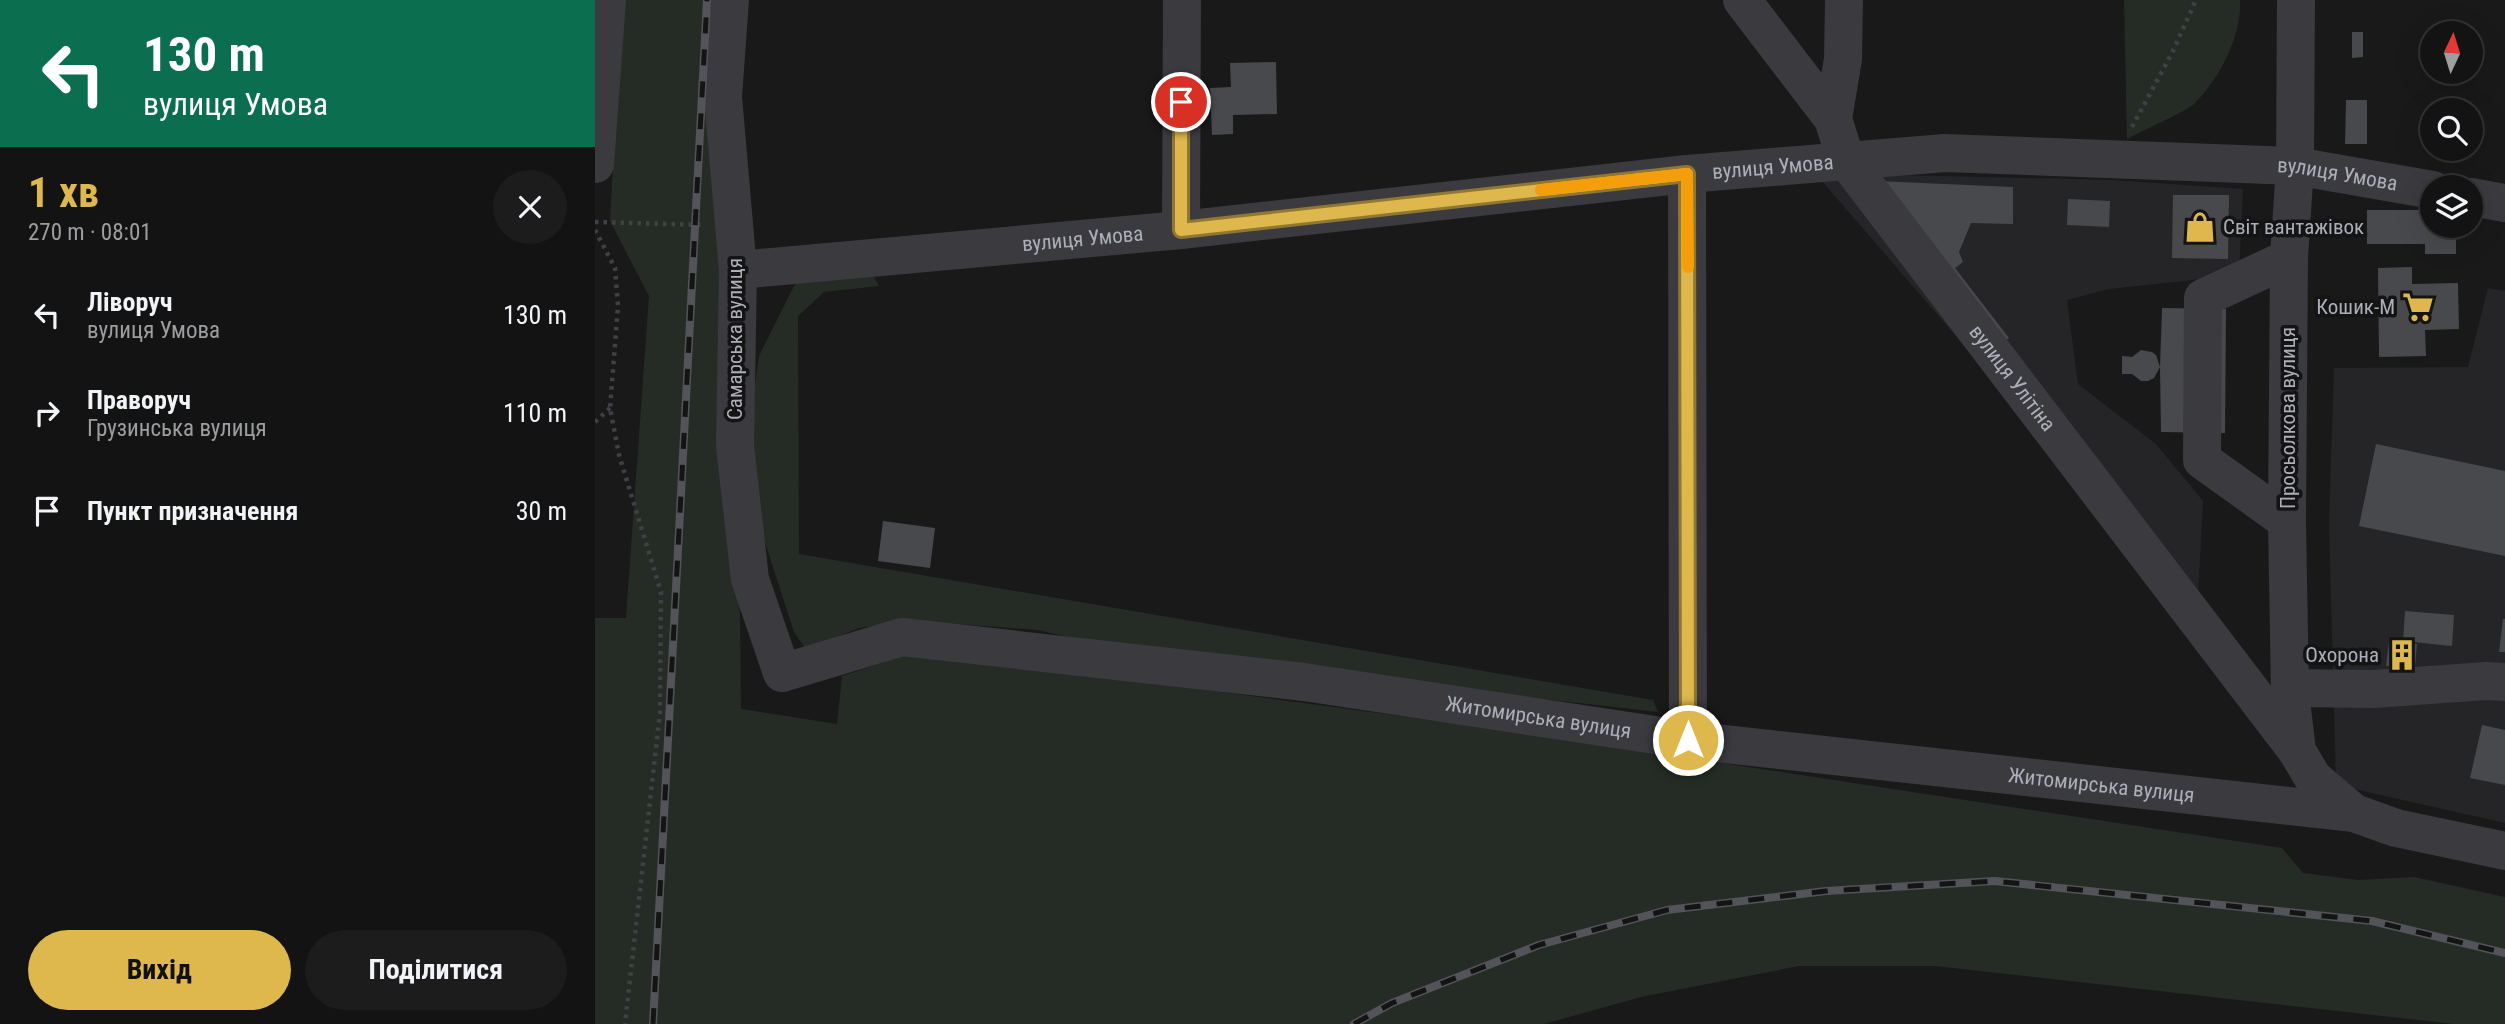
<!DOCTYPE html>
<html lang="uk">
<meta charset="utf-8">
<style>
body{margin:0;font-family:"Roboto Condensed",sans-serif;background:#1c1c1d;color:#f1f3f6;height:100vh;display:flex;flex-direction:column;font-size:26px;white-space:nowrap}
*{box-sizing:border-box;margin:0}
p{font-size:23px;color:#9d9ea0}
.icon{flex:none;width:38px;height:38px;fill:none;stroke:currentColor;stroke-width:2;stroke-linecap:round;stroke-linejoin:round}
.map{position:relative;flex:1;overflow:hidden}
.panel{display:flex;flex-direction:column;background:#131314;width:595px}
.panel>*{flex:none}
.guide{background:#0b6e4f;color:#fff;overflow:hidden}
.needle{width:46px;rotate:4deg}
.tools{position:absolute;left:1825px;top:21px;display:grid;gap:14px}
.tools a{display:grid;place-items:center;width:63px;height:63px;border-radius:50%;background:#131314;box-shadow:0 7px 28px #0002,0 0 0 2px #323234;font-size:35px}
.pin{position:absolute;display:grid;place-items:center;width:60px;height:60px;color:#fff;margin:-30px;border:4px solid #fff;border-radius:50%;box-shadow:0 2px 7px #0007}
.me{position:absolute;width:77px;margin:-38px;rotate:0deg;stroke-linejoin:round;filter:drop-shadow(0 0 5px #0008)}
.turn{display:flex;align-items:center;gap:24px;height:147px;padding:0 28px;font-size:32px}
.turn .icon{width:91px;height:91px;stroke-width:2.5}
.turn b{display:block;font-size:49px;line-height:60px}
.round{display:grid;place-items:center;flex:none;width:74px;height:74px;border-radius:37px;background:#1c1c1d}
.overview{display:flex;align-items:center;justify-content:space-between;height:119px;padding:0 28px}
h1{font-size:42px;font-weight:700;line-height:52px;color:#deb74d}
.button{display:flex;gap:14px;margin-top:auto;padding:14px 28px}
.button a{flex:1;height:80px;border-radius:42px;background:#deb74d;color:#111;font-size:28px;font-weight:700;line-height:80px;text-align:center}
.button a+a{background:#1c1c1d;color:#f1f3f6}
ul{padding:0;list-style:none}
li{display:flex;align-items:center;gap:21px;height:98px;padding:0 28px}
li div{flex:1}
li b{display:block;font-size:26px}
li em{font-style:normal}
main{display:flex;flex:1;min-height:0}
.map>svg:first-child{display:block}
.built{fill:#252527}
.green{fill:#252c26}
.building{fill:#48494c}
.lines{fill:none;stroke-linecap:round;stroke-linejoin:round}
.path{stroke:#404146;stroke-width:4.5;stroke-dasharray:3.5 5;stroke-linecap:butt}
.minor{stroke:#3a3a3f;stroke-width:38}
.rail-casing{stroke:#53545a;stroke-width:8}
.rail{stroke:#141415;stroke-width:5;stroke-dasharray:16;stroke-linecap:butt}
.route-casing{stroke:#907732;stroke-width:18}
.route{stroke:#deb74d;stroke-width:12}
.slow{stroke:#f59e0b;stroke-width:12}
.labels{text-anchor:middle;stroke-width:7;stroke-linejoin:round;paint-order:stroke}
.street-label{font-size:21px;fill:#acafb8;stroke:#141415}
.poi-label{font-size:21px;fill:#acafb8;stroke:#141415;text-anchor:end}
</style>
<main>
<section class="panel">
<div class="guide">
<div class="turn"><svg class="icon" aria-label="left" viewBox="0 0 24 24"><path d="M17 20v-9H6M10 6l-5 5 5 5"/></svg><div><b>130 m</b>вулиця Умова</div></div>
</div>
<div class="overview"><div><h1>1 хв</h1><p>270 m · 08:01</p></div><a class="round"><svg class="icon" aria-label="close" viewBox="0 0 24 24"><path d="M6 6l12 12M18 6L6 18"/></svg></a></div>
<ul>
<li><svg class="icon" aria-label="left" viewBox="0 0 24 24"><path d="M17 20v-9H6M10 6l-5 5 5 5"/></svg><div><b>Ліворуч</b><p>вулиця Умова</p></div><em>130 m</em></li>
<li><svg class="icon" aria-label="right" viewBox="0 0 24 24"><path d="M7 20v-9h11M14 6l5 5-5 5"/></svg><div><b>Праворуч</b><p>Грузинська вулиця</p></div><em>110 m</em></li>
<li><svg class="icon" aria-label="arrive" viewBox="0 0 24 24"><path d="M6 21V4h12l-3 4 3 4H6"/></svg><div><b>Пункт призначення</b></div><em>30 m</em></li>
</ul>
<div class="button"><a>Вихід</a><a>Поділитися</a></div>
</section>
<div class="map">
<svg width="1910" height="1024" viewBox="0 0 1910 1024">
<rect width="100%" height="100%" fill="#19191a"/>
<g class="built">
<path d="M1220 173 1517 180 1648 189 1644 275 1514 289 1472 300 1483 384 1561 444 1608 501 1602 615Z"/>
<path d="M1893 288 1910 291V823L1741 785 1734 523 1739 368 1873 367Z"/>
</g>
<g class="green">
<path d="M27 0H136L126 444 145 612 146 709 242 724 247 676 323 651 909 730 1687 848 1708 873 1763 880 1819 877 1910 897V1024H1859L1340 966H1204L1046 997 949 1024H0V618H31L54 296 15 221Z"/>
<path d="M1529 0H1645C1647 35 1625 78 1600 103 1589 113 1548 130 1532 139Z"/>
<path d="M216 269 276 271 284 286 229 292 203 316 204 554 1058 700 1063 712 538 652 443 630 322 621 264 628 211 649 199 632 165 527 158 448 160 385 164 356 199 286Z"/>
</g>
<g class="building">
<path d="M1757 32H1768V57L1757 58Z"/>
<path d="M681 62 682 114 638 115V134L617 135 615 88 636 87 635 63Z"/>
<path d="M1751 100H1772V144H1750Z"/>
<path d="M1281 181 1418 187V224L1376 223 1364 252 1368 262 1360 268 1414 338 1400 350Z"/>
<path d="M1578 195H1634L1633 259 1577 258Z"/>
<path d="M1473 199 1515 201 1514 227 1472 225Z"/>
<path d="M1772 210H1829V216H1838V226H1861V254H1830V244H1772Z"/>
<path d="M1817 267V284L1863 283 1864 329 1830 330 1831 356 1784 357 1783 268Z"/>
<path d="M1567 308 1631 309 1630 433 1566 432 1565 367 1559 378 1553 381H1546L1537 374H1527V356L1537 357 1546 350 1557 352 1561 355 1565 367Z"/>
<path d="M1781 444 1910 471V556L1764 526Z"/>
<path d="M288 521 340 528 335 568 283 561Z"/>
<path d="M1810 611 1859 615 1857 646 1808 641Z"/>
<path d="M1908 619H1910V652H1904Z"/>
<path d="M1794 642 1822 644 1820 667 1791 666Z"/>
<path d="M1887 725 1910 730V785L1875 778Z"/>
</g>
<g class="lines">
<g class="path">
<path d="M1537 127 1577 53 1601 0"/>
<path d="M0 222 108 225"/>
<path d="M0 230 20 268 23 306 15 408 24 455 66 592 65 712 30 1024"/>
<path d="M0 422 15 408"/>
</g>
<g class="minor">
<path id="s1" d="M135 0 128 97 143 270 140 446 155 579 187 673 307 637 709 682 1093 740 1759 813 1801 828 1910 851"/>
<path id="s2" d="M1147 0 1238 119 1251 160 1702 751"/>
<path d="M1701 0 1700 166 1694 258 1692 521 1695 692 1702 751 1718 778 1759 813"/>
<path d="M1238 119 1248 59 1249 0"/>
<path d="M0 164 12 0"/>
<path d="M1092 174 1093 740"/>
<path d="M1876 197 1910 203"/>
<path d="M586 230 587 0"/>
<path id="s3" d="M143 270 586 230 1092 174 1350 153 1700 166 1838 190"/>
<path d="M1692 521 1607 460 1608 298 1694 258"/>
<path d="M1695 688 1778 689 1891 681 1910 682"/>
</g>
<defs>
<g id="rail">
<path d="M58 1024 112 0"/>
<path d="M759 1024 797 1003 944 945 1072 910 1231 891 1400 881 1777 921 1910 953"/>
</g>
</defs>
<use href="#rail" class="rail-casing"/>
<use href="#rail" class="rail"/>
</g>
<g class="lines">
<defs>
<path id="route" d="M586 102V230L1092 174 1093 740"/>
</defs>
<use href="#route" class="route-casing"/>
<use href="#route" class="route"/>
<path class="slow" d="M946 190 1092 174 1093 267"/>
</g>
<defs>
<symbol id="shop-bare" viewBox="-9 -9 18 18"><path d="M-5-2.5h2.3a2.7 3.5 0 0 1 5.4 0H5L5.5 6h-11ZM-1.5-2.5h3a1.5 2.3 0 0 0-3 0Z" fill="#deb74d" stroke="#141415" stroke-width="2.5" paint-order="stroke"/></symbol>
<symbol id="supermarket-bare" viewBox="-9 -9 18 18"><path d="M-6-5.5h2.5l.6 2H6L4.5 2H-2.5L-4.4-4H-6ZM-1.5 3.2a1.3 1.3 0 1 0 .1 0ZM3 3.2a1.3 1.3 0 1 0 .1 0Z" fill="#deb74d" stroke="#141415" stroke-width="2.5" paint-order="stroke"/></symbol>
<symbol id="building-bare" viewBox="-9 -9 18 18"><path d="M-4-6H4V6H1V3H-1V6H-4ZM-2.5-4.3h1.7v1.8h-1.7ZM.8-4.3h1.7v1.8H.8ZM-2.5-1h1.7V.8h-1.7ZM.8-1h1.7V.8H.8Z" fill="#deb74d" stroke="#141415" stroke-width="2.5" paint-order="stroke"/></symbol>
</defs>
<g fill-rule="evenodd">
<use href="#shop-bare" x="1583" y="205" width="44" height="44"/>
<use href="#supermarket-bare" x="1801" y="285" width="44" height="44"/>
<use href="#building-bare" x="1785" y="633" width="44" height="44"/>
</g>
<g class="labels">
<g class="street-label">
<text dy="7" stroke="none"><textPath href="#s3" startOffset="1040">вулиця Умова</textPath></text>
<text dy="7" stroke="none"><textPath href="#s3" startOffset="1606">вулиця Умова</textPath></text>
<text dy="7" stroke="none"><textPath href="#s3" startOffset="346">вулиця Умова</textPath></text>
<text transform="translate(140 339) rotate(-90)" y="7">Самарська вулиця</text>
<text dy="7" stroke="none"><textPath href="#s2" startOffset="467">вулиця Улітіна</textPath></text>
<text transform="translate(1693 418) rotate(-90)" y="7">Просьолкова вулиця</text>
<text dy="7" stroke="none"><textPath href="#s1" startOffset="1447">Житомирська вулиця</textPath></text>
<text dy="7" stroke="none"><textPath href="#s1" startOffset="2014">Житомирська вулиця</textPath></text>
</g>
<g class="poi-label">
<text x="1628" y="234" text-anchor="start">Світ вантажівок</text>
<text x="1800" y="314">Кошик-М</text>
<text x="1784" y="662">Охорона</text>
</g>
</g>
</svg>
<div class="tools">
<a><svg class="needle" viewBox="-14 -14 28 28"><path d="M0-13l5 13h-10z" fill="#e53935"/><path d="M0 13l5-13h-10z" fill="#9d9ea0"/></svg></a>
<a><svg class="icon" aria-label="search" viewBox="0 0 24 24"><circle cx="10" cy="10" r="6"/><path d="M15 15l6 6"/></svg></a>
<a><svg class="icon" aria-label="layers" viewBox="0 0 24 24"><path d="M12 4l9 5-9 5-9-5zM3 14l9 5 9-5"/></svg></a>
</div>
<div class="pin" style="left:586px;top:102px;background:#d93025"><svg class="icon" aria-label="arrive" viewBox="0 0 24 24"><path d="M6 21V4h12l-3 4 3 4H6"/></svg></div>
<svg class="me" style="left:1093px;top:740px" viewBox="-20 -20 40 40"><circle r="17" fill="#deb74d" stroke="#fff" stroke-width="3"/><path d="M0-11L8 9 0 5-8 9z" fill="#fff"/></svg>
</div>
</main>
